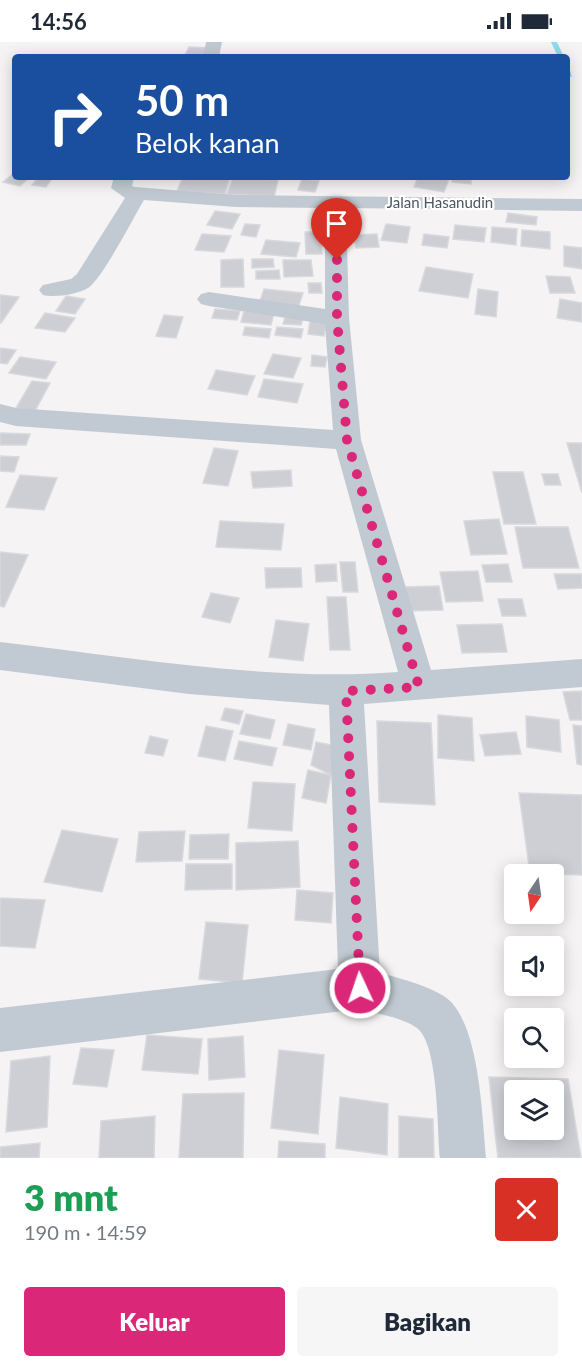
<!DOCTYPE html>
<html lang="id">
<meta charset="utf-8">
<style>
body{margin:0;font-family:Lato,sans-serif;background:#f6f6f7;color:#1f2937;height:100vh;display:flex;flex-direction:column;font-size:22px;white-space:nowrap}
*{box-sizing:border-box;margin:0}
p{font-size:20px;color:#747a83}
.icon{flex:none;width:33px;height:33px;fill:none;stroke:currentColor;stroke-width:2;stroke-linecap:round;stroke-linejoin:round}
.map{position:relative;height:1116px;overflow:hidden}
.details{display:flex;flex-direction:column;background:#fff;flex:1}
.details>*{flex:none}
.hud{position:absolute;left:12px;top:12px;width:558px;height:126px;border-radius:6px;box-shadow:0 3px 15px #0003;background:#1a4fa0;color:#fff;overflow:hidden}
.needle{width:39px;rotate:193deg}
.fabs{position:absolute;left:504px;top:822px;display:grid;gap:12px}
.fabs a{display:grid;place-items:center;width:60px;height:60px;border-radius:6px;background:#fff;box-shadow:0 3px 15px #0003;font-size:30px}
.pin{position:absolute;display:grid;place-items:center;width:51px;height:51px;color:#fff;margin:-62px -26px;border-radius:50% 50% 50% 0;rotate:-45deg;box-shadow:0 0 6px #0007}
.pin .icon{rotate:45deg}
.me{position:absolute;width:66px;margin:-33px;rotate:357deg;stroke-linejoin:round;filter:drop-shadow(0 0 4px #0008)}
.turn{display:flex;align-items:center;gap:21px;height:126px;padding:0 24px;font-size:27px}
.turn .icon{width:78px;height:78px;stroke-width:2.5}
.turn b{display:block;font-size:42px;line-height:51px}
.round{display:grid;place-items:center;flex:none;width:63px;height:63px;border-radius:6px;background:#f6f6f7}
.overview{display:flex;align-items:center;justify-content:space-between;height:102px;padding:0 24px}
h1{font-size:36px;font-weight:800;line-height:45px;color:#1e9e55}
.button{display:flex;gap:12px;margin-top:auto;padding:12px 24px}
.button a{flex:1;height:69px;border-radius:6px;background:#db2777;color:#fff;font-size:24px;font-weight:800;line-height:69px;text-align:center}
.button a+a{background:#f6f6f7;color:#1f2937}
.status{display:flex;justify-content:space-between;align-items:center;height:42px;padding:0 30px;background:#fff;direction:ltr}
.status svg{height:16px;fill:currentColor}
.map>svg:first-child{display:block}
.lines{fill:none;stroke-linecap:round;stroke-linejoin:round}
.stream{fill:#90daee;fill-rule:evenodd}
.building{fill:#cdcfd5;stroke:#d7d9de;stroke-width:1.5;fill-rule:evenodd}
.street{fill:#c1cad2;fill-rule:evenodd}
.route{stroke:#db2777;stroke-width:10;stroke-dasharray:0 18}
.labels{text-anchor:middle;stroke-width:4.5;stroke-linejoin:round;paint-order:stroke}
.far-street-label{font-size:15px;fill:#4a5661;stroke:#fff}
</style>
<div class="status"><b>14:56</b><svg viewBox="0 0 49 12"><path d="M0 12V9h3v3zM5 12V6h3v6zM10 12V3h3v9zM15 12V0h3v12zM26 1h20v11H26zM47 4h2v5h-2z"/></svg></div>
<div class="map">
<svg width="582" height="1116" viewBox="0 0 582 1116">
<rect width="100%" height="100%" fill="#f5f3f3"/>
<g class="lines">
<g class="stream">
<path d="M551 0H557L564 15H558Z"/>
<path d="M567 26 570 28 572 35 567 34Z"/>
</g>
</g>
<g class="building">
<path d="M189 5 209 6 205 15H184Z"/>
<path d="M15 130V135H30L20 144 3 140Z"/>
<path d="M39 135H53L46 145 32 143Z"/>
<path d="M183 135H230L225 152 177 149Z"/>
<path d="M233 135 278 138 274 155 227 152Z"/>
<path d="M418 135H436L449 137 444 150 414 145Z"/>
<path d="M452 135H471V142L452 140Z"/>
<path d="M302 137 319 139 315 150 298 148Z"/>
<path d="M215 169 240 172 232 187 207 183Z"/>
<path d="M508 171 537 175 536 183 506 180Z"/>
<path d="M245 182 260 183 256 195 241 193Z"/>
<path d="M386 182 410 185 407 201 381 198Z"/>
<path d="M455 183 486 186 484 200 453 197Z"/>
<path d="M492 185 517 187 516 203 491 200Z"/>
<path d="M522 188 550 190V207L521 204Z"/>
<path d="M305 190H320L322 212H306Z"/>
<path d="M202 192 231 194 224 210 195 208Z"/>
<path d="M377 192 379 205 356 206 354 193Z"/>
<path d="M424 192 449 195 447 206 422 203Z"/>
<path d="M266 198 300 201 296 215 261 212Z"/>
<path d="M564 204 582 206V227L564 224Z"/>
<path d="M243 217 244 245H221V218Z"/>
<path d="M252 217H273L274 225 252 226Z"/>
<path d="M283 218H311L313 234 284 235Z"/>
<path d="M426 225 473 232 468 256 419 249Z"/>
<path d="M279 228 280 237H256V229Z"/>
<path d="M546 234 570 235 575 251H550Z"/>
<path d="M308 241H321L322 251H309Z"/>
<path d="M264 247 303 251 298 266 259 262Z"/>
<path d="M478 247 498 250 496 275 475 272Z"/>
<path d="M0 253 19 255 1 281H0Z"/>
<path d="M66 254 85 257 75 272 56 269Z"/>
<path d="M560 257 582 261V280L557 276Z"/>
<path d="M215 267 240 269 237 278 212 276Z"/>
<path d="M244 269 274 271 271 283 241 280Z"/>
<path d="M45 271 75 276 65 290 35 286Z"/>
<path d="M164 273 183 275 176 296 156 294Z"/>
<path d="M285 275 303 277 301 283 283 282Z"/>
<path d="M310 279 327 280 324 294 308 292Z"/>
<path d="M245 285 271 287 269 296 243 293Z"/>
<path d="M277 285 303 287 301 296 275 293Z"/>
<path d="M0 306 16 308 7 322 0 321Z"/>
<path d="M273 312 301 316 293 336 264 332Z"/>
<path d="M312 313 327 315 325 325 311 324Z"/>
<path d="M20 315 56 320 46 337 9 331Z"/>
<path d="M216 328 255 334 247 353 208 347Z"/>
<path d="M264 337 303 342 297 361 258 355Z"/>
<path d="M32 339 50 341 35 369 16 366Z"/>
<path d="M0 391 30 392 26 403H0Z"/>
<path d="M567 401H582V451Z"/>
<path d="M214 406 238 409 228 444 203 441Z"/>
<path d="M0 414 19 415 14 430 0 429Z"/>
<path d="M291 428 292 444 253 446 251 430Z"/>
<path d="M493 430H523L536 482H504Z"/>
<path d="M542 432H558L561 443H545Z"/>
<path d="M20 433 57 436 44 468 6 465Z"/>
<path d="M499 477 507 512 471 513 464 479Z"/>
<path d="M220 479 284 482 281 508 216 505Z"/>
<path d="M515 485H568L579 526H523Z"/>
<path d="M0 510 28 513 4 565 0 564Z"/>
<path d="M340 520H355L358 550H343Z"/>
<path d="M336 522 337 539 316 540 315 523Z"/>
<path d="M508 522 512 540H486L482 523Z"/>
<path d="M265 526H301L302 545 266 546Z"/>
<path d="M478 529 483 559 446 560 440 530Z"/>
<path d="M554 532H582V546L558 547Z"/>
<path d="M439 544 443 568 407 569 404 545Z"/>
<path d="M211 551 239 556 230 581 202 575Z"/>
<path d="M327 555H346L350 608H330Z"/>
<path d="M498 557H522L526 574H502Z"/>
<path d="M276 578 309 582 303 619 269 615Z"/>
<path d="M502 582 507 610 462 611 457 583Z"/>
<path d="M582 649V678H570L563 650Z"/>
<path d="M225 666 243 669 239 682 221 678Z"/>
<path d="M246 672 275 678 270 697 240 692Z"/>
<path d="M438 673 472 676 474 719 438 716Z"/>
<path d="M526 674 559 678 561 710 527 705Z"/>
<path d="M377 679 431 681 435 763 379 760Z"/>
<path d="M288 682 315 687 311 708 283 703Z"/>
<path d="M573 683 582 684V723L577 722Z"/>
<path d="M206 684 233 689 225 719 198 714Z"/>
<path d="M516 690 521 712 485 714 480 693Z"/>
<path d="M150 694 168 698 163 714 145 711Z"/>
<path d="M239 699 277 706 272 724 234 717Z"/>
<path d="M316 700 337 704 331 733 311 723Z"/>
<path d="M308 728 331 733 326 761 302 756Z"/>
<path d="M253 740 295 742 292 789 248 786Z"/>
<path d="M519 751 582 753V833L530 831Z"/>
<path d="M62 788 118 797 102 850 44 840Z"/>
<path d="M185 789 182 819 136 820 139 790Z"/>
<path d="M229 792 228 817H189L190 793Z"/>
<path d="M298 799 300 845 236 848V801Z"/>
<path d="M186 822H232V847L185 848Z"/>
<path d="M297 848 333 851 331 881 295 878Z"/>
<path d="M0 856 45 858 35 906 0 904Z"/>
<path d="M206 880 248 883 242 941 199 937Z"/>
<path d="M147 993 202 997 198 1032 142 1028Z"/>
<path d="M243 994 245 1035 209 1038 208 997Z"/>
<path d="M81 1006 114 1008 107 1045 73 1042Z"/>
<path d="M279 1008 324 1013 318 1092 271 1086Z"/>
<path d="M50 1014 47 1085 6 1090 11 1019Z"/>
<path d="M489 1035 568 1037 581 1116H498ZM514 1048H554V1088H514Z"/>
<path d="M244 1051 243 1116H179L183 1052Z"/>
<path d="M340 1055 388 1062 387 1113 336 1106Z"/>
<path d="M155 1074 154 1116H99L101 1079Z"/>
<path d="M399 1074 433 1077 434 1116H399Z"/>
<path d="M279 1099 325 1102V1116H278Z"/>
<path d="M40 1101 39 1116H0V1105Z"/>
</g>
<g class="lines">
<g class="street">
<path d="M206 0H222L219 15H203Z"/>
<path d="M114 135H134L132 144 135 145 236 153 582 157V169L346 166 349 276 361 398 431 628 582 617V645L364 662 380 931C399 936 439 946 452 961 480 993 482 1074 486 1116H440C437 1088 439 1003 417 986 401 975 378 972 360 967L0 1010V966L338 927 329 663 189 652 0 628V600C129 615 269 640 398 630L336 407 16 384 0 380V362L16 366 333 388 325 282 209 264 201 262 197 257 201 252 209 250 325 267V166L236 165 144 158C133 176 103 236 88 246 78 252 55 256 43 253L39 248 43 243 71 237 77 232 125 156 111 146Z"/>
</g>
</g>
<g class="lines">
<path class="route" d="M337 218V276L347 398 419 645 346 649 360 946"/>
</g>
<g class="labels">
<g class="far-street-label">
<text x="440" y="166">Jalan Hasanudin</text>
</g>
</g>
</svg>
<div class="fabs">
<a><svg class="needle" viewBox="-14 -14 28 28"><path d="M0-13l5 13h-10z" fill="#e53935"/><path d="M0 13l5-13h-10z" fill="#747a83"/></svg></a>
<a><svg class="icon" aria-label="sound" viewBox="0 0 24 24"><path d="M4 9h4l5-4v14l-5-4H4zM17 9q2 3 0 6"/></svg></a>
<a><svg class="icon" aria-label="search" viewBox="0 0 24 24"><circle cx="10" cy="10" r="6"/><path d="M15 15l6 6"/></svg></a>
<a><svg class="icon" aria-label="layers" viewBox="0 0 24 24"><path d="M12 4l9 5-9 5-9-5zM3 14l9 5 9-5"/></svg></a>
</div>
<div class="pin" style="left:337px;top:218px;background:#d93025"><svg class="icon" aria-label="arrive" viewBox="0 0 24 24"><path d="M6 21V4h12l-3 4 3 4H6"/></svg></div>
<svg class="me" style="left:360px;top:946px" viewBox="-20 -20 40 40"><circle r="17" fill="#db2777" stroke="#fff" stroke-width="3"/><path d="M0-11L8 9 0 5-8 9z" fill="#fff"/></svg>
<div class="hud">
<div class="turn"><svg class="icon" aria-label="right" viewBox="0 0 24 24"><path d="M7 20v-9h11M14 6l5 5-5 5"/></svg><div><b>50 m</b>Belok kanan</div></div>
</div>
</div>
<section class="details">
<div class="overview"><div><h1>3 mnt</h1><p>190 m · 14:59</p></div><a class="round" style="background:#d93025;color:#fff"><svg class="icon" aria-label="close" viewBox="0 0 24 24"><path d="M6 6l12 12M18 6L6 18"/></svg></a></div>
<div class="button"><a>Keluar</a><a>Bagikan</a></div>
</section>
